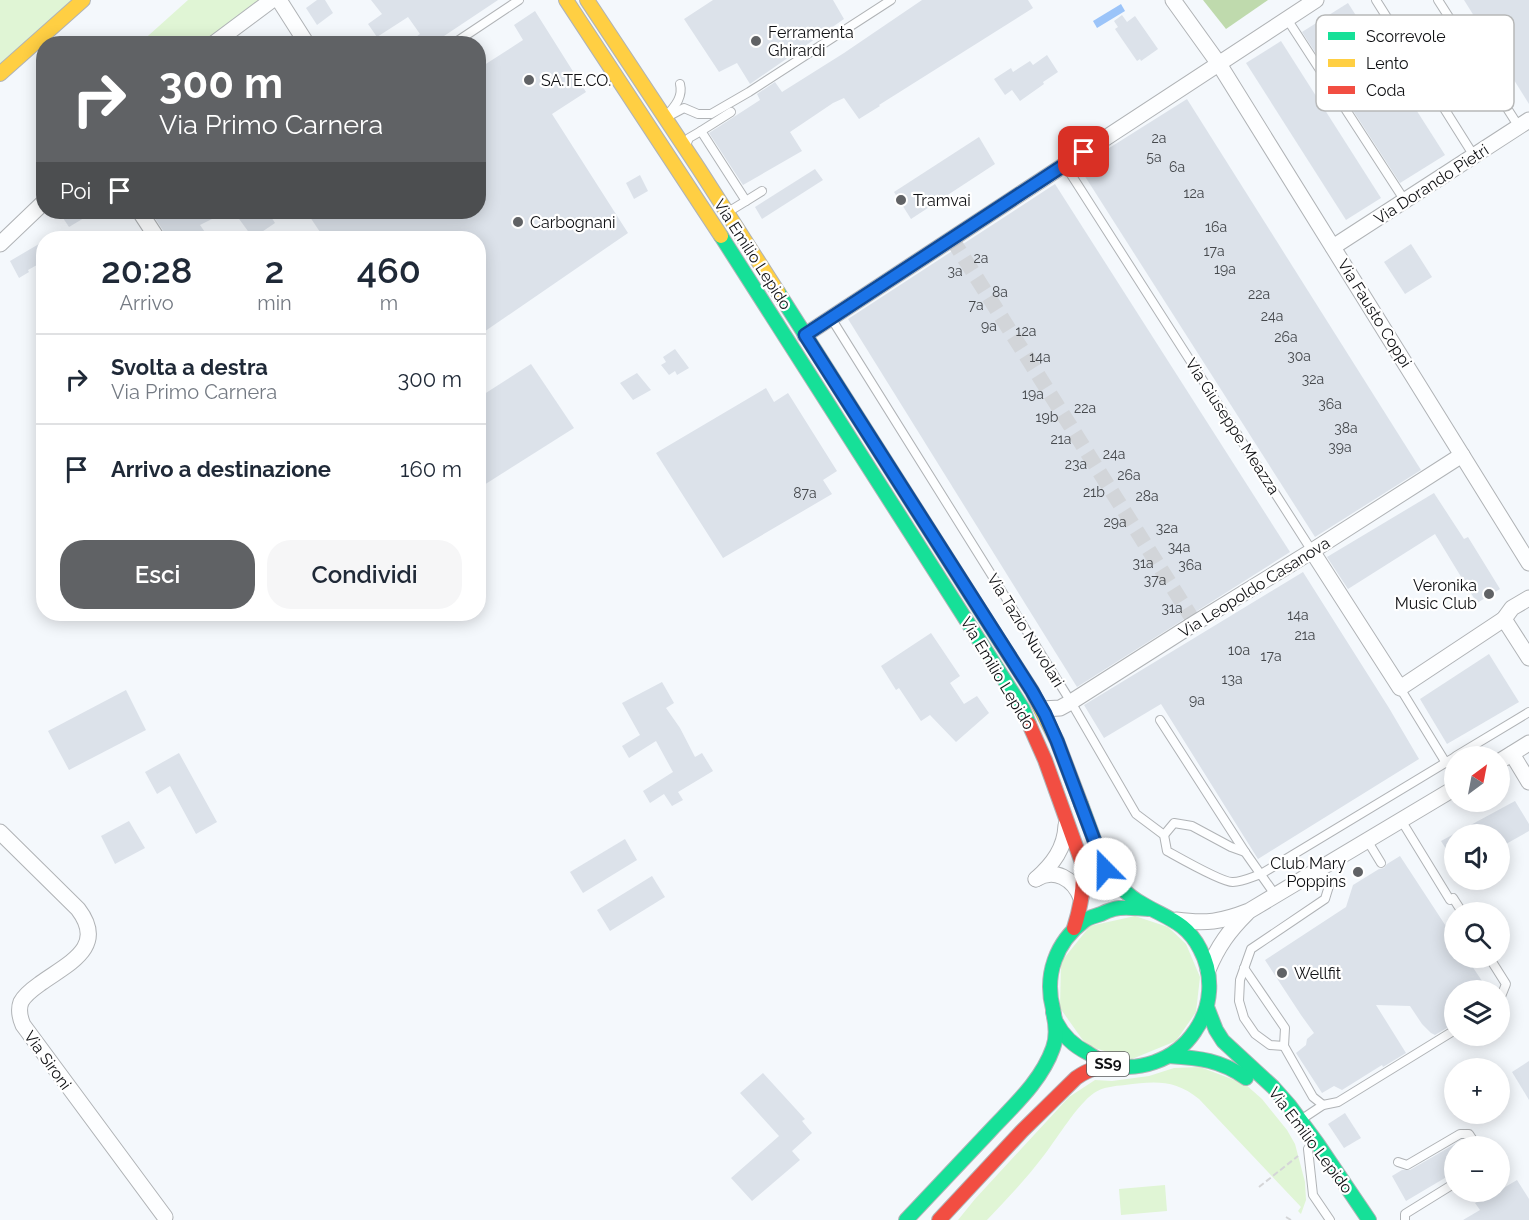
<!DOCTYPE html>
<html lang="it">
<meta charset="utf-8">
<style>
body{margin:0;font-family:Raleway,sans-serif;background:#f6f6f7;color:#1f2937;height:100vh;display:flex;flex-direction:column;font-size:22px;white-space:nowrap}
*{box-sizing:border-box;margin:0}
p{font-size:20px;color:#747a83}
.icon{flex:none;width:33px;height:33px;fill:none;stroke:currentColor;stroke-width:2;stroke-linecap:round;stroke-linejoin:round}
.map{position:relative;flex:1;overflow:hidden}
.side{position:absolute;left:36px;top:231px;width:450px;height:390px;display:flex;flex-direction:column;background:#fff;border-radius:24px;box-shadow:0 3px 15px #0003}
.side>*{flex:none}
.banner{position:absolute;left:36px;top:36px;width:450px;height:183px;border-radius:24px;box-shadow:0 3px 15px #0003;background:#606265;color:#fff;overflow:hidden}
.needle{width:39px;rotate:32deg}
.tools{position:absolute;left:1444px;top:746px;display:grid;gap:12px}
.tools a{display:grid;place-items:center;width:66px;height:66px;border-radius:50%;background:#fff;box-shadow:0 3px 15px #0003;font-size:30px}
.pin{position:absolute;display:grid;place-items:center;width:51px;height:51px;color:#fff;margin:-26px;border-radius:12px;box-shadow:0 3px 9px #0006}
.me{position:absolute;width:66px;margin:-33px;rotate:338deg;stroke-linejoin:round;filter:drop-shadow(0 0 4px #0008)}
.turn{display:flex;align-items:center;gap:21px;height:126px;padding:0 24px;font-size:27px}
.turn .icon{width:78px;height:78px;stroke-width:2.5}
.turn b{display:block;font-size:42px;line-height:51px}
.then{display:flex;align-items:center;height:57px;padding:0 24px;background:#0003;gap:12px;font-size:22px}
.eta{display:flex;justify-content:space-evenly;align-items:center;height:102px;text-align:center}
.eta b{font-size:36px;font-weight:600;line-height:42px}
.primary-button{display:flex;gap:12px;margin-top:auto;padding:12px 24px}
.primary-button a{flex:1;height:69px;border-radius:24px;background:#606265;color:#fff;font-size:24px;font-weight:600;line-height:69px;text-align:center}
.primary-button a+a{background:#f6f6f7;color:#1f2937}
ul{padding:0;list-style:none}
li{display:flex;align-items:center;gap:18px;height:90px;padding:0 24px;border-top:2px solid #e0e1e3}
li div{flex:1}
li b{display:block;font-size:22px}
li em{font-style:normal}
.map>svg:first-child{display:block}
.green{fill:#e0f5d5}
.forest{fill:#bfdaad}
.water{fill:#9bc4f9}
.building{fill:#dce2ea}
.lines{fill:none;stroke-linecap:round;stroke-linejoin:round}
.street-tunnel{stroke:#d2d5d9;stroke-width:15;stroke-dasharray:15 8;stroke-linecap:butt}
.lane-casing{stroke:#b0b3b6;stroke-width:10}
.street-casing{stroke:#b0b3b6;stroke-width:17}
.fast-casing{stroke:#b0b3b6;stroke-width:16}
.slow-casing{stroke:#b0b3b6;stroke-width:16}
.jam-casing{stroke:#b0b3b6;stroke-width:16}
.path{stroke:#d4d5d7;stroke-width:2;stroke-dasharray:6 3;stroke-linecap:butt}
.lane{stroke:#fdfeff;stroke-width:8}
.street{stroke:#fdfeff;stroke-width:15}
.fast{stroke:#16e098;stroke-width:14}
.slow{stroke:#ffcf43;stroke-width:14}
.jam{stroke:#f24e42;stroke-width:14}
.route-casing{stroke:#114b97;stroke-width:15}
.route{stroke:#1a73e8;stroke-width:10}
.poi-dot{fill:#606265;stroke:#fff;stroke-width:2}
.labels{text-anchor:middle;stroke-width:4.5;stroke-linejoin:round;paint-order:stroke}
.number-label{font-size:14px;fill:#45484c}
.shield{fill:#fff;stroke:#58585a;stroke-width:1.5}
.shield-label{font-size:15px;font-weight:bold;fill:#101114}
.poi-label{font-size:16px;fill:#101114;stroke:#fff;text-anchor:start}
.street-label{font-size:16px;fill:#101114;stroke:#fff}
.key{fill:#fff;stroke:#b7b8b8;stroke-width:1.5}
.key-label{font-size:16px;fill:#101114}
</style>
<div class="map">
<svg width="1529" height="1220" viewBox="0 0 1529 1220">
<rect width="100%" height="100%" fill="#f4f8fc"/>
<g class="green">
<path d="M0 0H72L0 64Z"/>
<path d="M188 0H264L206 43 139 44Z"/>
<path d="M1135 916 1168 927 1186 944 1200 977 1196 1012 1176 1041 1132 1059 1087 1046 1060 1008 1061 962 1090 926Z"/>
<path d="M1200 1067 1245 1084 1262 1099 1287 1130 1295 1144 1305 1182 1306 1200 1301 1214 1298 1211 1301 1207 1199 1099C1175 1079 1154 1081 1125 1085 1114 1086 1103 1087 1094 1093 1077 1105 1058 1137 1045 1154 1027 1178 1007 1199 987 1220H958L975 1199 1069 1097 1095 1080 1112 1081 1149 1076 1174 1068Z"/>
<path d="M1165 1185 1167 1211 1121 1215 1119 1189Z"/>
</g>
<path class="forest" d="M1203 0H1268L1226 29Z"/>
<path class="water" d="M1121 4 1125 11 1097 28 1093 21Z"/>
<g class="building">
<path d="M317 0H325L333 13 317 25 306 8Z"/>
<path d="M371 0H498L432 44H406L420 34 408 17 377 37 368 24 382 14Z"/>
<path d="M713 0H833L844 19 750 84 737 63 719 72 684 19Z"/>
<path d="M922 0H1028L1033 8 879 105 880 106 859 119 844 98 833 103 790 132 802 151 743 185 709 133 760 100 757 94 775 82 782 92 844 53Z"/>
<path d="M1464 0H1529V104Z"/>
<path d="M1348 3 1445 155 1400 183 1302 32Z"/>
<path d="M535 11 586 92 552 114 628 233 478 336V238H324L310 217 319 212H478V69L523 40 514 25Z"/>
<path d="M1122 15 1127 22 1135 16 1158 49 1141 61 1140 59 1137 61 1115 29 1118 27 1114 21Z"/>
<path d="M1281 41 1381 198 1346 220 1246 63Z"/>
<path d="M1047 55 1058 72 1043 82 1044 84 1020 101 1012 90 1005 95 994 79 1011 68 1013 72 1030 61 1033 65Z"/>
<path d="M1187 99 1421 470 1315 537 1079 167Z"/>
<path d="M979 137 995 164 911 219 894 192Z"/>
<path d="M815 169 823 180 762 219 755 207Z"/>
<path d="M640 175 648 191 634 199 626 183Z"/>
<path d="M1055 184 1290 552 1077 687 848 319Z"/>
<path d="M59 212H94L69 227Z"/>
<path d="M151 212H226L200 225 209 238H168Z"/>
<path d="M234 212H268L275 223 253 238Z"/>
<path d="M44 241V261L28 270 29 272 19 278 10 261Z"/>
<path d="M1411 244 1432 277 1405 294 1384 262Z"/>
<path d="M675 349 689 368 677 375 675 371 669 375 661 365 666 362 663 357Z"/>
<path d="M531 364 574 428 484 485 478 477V398Z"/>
<path d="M637 373 651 390 633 400 620 383Z"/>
<path d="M766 388 774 402 788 393 837 471 823 480 832 494 723 558 656 453Z"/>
<path d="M1434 493 1464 539 1468 537 1500 589 1477 603 1435 534 1348 589 1327 557Z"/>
<path d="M1303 572 1389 708 1419 759 1258 859 1161 704 1104 738 1084 705Z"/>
<path d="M931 633 960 676 950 683 964 704 977 696 989 713 956 742 930 715 921 721 899 688 896 690 881 666Z"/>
<path d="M1489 654 1519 702 1447 744 1420 699Z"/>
<path d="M662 682 674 703 666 708 680 728 695 757 702 753 713 771 678 792 683 800 672 806 664 794 650 803 643 791 673 772 656 741 629 758 622 746 640 735 622 703Z"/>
<path d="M126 690 146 730 69 770 48 731Z"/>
<path d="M179 753 217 822 196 834 170 786 157 794 145 772Z"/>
<path d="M1515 801 1529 824V831L1506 844 1500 834H1455V863L1441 841Z"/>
<path d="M129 821 145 848 115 864 101 836Z"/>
<path d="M625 839 637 860 583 893 570 872Z"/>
<path d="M1400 856 1455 940V957H1466L1488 990H1455V1023L1435 1035 1431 1033 1422 1024 1410 1006 1376 1005 1406 1053 1383 1067 1382 1065 1342 1090 1334 1086 1322 1093 1296 1053 1306 1045 1307 1039 1314 1033 1301 1015 1265 960 1346 907 1353 885 1379 869 1384 868 1387 864Z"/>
<path d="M652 876 665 897 610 931 597 910Z"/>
<path d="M1529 1061V1100L1512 1072Z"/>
<path d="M763 1073 805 1119 802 1121 812 1133 792 1151 800 1160 752 1201 731 1178 779 1136 740 1093Z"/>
<path d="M1345 1113 1361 1138 1344 1148 1328 1124Z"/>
<path d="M1455 1144V1172L1406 1201 1392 1176 1402 1170H1410Z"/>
<path d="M1517 1180 1529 1199V1220H1463L1480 1210 1475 1203 1497 1191H1500V1190Z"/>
</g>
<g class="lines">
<path class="street-tunnel" d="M952 239 1195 623"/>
<defs>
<g id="lane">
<path d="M1376 0 1474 156"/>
<path d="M1438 0 1519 127"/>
<path d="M1287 19 1405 201"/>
<path d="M453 44 519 0"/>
<path d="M668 114C676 105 683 96 680 84"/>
<path d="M669 116 684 108 698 114H711L749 92 891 0"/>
<path d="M701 131 731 112"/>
<path d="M687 143 689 138 701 131 746 201 728 212"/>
<path d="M1065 165 1312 551"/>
<path d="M746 201 762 191"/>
<path d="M831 318 1071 702 1136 814 1164 835 1167 851C1178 857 1223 883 1233 882 1242 882 1252 877 1261 874L1455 757"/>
<path d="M1400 688 1446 763"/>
<path d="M1160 720 1245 852 1276 896"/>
<path d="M1456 756 1529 712"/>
<path d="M1401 820 1450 900"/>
<path d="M1164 835 1174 823 1192 826 1231 847 1245 852"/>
<path d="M1367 840 1381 863"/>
<path d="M1453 898 1462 912"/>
<path d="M1489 957 1506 984 1500 999"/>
<path d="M1244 968 1285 1028 1284 1046 1313 1097 1323 1105"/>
<path d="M1284 1046 1270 1045 1255 1034 1244 1018 1239 1001 1240 980 1251 949 1325 899 1329 886 1319 869"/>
<path d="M1302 1119 1323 1105 1338 1102 1455 1030"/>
<path d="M1308 1149 1313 1195 1330 1220"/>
<path d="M1398 1162 1407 1165 1460 1134H1469L1477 1146"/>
<path d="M1405 1220V1214L1455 1183"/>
</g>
<g id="street">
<path d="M279 0 307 44"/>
<path d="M1173 0 1219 64 1529 563"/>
<path d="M213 44 272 0"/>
<path d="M140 212 157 238"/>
<path d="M0 244 44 202"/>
<path d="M1333 247 1529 120"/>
<path d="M805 335 1316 0"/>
<path d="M1312 551 1400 688 1504 619 1529 658"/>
<path d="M1504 619 1512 608 1529 598"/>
<path d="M1042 709 1060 708 1071 702 1195 623 1312 551 1462 455"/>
<path d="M1512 754 1529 782"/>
<path d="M1500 761 1529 743"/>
<path d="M0 832 78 909C107 947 69 963 41 983 34 988 25 994 21 1002 18 1010 20 1018 23 1025L165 1217"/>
<path d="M1036 879C1053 864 1065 848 1066 825"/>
<path d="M1036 879C1054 867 1074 879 1081 898"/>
<path d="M1176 920C1206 924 1221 922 1249 911L1455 788"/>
<path d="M1208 970C1218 946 1229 931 1247 913"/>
</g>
<g id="fast">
<path d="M721 236 1023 709 1029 724"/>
<path d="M778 292 1001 643"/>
<path d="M1081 804 1105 869C1115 882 1126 895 1141 903 1165 918 1186 921 1200 949 1214 975 1212 1007 1195 1031 1176 1060 1136 1075 1103 1062 1098 1060 1093 1056 1088 1053 1074 1046 1063 1036 1056 1022 1054 1018 1054 1013 1053 1009 1044 975 1056 942 1084 921 1089 917 1096 916 1101 914 1105 912 1110 910 1114 909 1125 906 1139 909 1150 909"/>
<path d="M1207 1007 1216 1030 1223 1041 1273 1087 1289 1105 1317 1143 1369 1220"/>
<path d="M1169 1056C1199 1058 1221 1060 1246 1078"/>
<path d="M906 1220C933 1191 961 1162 989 1132 1012 1107 1041 1082 1053 1048 1057 1037 1056 1024 1053 1012"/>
</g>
<g id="slow">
<path d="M566 0 721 236"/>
<path d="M587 0 699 169 778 292"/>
<path d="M0 74 83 0"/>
<path d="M1001 643 1032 691 1057 741 1081 804"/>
</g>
<g id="jam">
<path d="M1029 724 1045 760 1082 863C1085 886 1081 906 1074 928"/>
<path d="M939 1220 1022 1131 1076 1078C1090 1068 1103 1065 1120 1066"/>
</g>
</defs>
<use href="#lane" class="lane-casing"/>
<use href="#street" class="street-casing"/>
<use href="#fast" class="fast-casing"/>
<use href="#slow" class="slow-casing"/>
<use href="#jam" class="jam-casing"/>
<g class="path">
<path d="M1259 1187 1298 1156"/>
<path d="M1286 1217 1291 1220"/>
</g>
<use href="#lane" class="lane"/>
<use href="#street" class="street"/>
<use href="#fast" class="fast"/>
<use href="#slow" class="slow"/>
<use href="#jam" class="jam"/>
</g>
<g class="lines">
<defs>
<path id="route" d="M1084 152 805 335 1032 691 1045 714 1057 741 1105 869"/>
</defs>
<use href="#route" class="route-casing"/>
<use href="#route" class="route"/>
</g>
<g class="poi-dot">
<circle cx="756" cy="41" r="6"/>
<circle cx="529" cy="80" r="6"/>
<circle cx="901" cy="200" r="6"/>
<circle cx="518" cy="222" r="6"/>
<circle cx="1489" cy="594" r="6"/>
<circle cx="1358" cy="872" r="6"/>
<circle cx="1282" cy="973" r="6"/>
</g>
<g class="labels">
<g class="number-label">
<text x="1159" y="143">2a</text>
<text x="1154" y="162">5a</text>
<text x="1177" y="172">6a</text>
<text x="1194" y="198">12a</text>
<text x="1216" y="232">16a</text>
<text x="1214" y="256">17a</text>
<text x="981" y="263">2a</text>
<text x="1225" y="274">19a</text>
<text x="955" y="276">3a</text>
<text x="1000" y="297">8a</text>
<text x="1259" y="299">22a</text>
<text x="976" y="310">7a</text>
<text x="1272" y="321">24a</text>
<text x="989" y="331">9a</text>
<text x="1026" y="336">12a</text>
<text x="1286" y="342">26a</text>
<text x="1299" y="361">30a</text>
<text x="1040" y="362">14a</text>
<text x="1313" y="384">32a</text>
<text x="1033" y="399">19a</text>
<text x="1330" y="409">36a</text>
<text x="1085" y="413">22a</text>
<text x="1047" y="422">19b</text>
<text x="1346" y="433">38a</text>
<text x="1061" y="444">21a</text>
<text x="1340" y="452">39a</text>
<text x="1114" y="459">24a</text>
<text x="1076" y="469">23a</text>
<text x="1129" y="480">26a</text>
<text x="1094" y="497">21b</text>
<text x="805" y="498">87a</text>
<text x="1147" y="501">28a</text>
<text x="1115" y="527">29a</text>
<text x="1167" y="533">32a</text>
<text x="1179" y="552">34a</text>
<text x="1143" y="568">31a</text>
<text x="1190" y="570">36a</text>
<text x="1155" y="585">37a</text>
<text x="1172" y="613">31a</text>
<text x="1298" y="620">14a</text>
<text x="1305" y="640">21a</text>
<text x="1239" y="655">10a</text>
<text x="1271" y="661">17a</text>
<text x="1232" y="684">13a</text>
<text x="1197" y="705">9a</text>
</g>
<rect class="shield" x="1087" y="1052" width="42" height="24" rx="4.5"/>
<g class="shield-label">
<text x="1108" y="1069">SS9</text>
</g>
<g class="poi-label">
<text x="768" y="38">Ferramenta<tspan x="768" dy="18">Ghirardi</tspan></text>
<text x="541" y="86">SA.TE.CO.</text>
<text x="913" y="206">Tramvai</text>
<text x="530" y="228">Carbognani</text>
<text x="1477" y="591" text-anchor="end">Veronika<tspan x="1477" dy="18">Music Club</tspan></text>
<text x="1346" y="869" text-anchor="end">Club Mary<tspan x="1346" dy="18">Poppins</tspan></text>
<text x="1294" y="979">Wellfit</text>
</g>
<g class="street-label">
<text transform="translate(1431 184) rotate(-33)" y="6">Via Dorando Pietri</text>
<text transform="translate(753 254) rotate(57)" y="6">Via Emilio Lepido</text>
<text transform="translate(1375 313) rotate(58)" y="6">Via Fausto Coppi</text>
<text transform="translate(1233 426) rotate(57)" y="6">Via Giuseppe Meazza</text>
<text transform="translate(1254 587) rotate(-32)" y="6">Via Leopoldo Casanova</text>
<text transform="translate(1026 630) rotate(58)" y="6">Via Tazio Nuvolari</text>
<text transform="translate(998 673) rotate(59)" y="6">Via Emilio Lepido</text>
<text transform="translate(48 1060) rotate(54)" y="6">Via Sironi</text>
<text transform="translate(1311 1140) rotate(53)" y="6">Via Emilio Lepido</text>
</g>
</g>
<rect x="1316" y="15" width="198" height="96" rx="9" class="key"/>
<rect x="1328" y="32" width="27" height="8" fill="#16e098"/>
<rect x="1328" y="59" width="27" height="8" fill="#ffcf43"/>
<rect x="1328" y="86" width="27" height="8" fill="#f24e42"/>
<g class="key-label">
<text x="1366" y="42">Scorrevole</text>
<text x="1366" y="69">Lento</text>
<text x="1366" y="96">Coda</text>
</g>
</svg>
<div class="tools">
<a><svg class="needle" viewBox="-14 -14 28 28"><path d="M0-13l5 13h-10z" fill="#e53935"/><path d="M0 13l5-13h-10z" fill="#747a83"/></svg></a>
<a><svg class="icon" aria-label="sound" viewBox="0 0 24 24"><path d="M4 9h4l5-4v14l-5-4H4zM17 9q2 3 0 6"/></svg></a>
<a><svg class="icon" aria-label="search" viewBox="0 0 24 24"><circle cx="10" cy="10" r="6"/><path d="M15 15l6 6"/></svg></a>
<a><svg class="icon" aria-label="layers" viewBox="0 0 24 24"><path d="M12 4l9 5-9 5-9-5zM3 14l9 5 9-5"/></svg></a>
<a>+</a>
<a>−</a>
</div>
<div class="pin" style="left:1084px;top:152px;background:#d93025"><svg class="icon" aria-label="arrive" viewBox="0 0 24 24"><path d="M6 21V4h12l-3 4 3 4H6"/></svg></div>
<svg class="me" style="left:1105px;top:869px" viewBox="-20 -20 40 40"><circle r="19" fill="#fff"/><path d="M0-13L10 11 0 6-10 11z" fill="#1a73e8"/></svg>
<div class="banner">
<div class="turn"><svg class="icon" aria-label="right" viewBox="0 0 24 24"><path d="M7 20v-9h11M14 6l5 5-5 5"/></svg><div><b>300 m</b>Via Primo Carnera</div></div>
<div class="then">Poi<svg class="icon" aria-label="arrive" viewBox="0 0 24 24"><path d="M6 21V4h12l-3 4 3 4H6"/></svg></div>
</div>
<section class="side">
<div class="eta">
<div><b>20:28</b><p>Arrivo</p></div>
<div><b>2</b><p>min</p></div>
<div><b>460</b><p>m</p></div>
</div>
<ul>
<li><svg class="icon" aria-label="right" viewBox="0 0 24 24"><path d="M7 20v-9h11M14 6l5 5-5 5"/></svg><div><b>Svolta a destra</b><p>Via Primo Carnera</p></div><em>300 m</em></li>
<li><svg class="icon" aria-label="arrive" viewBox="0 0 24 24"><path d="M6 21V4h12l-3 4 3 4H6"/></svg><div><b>Arrivo a destinazione</b></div><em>160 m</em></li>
</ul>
<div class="primary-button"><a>Esci</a><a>Condividi</a></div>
</section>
</div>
